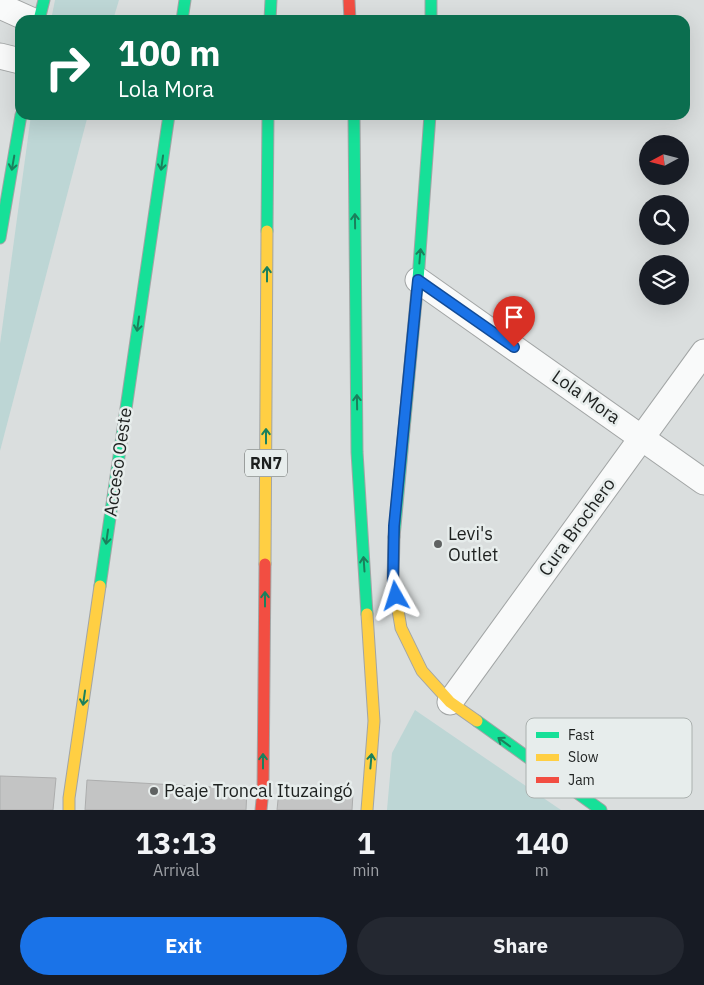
<!DOCTYPE html>
<meta charset="utf-8">
<style>
body{margin:0;font-family:"IBM Plex Sans",sans-serif;background:#242831;color:#f1f3f6;height:100vh;display:flex;flex-direction:column;font-size:19px;white-space:nowrap}
*{box-sizing:border-box;margin:0}
p{font-size:16px;color:#9ea1a6}
.icon{flex:none;width:28px;height:28px;fill:none;stroke:currentColor;stroke-width:2;stroke-linecap:round;stroke-linejoin:round}
.map{position:relative;height:810px;overflow:hidden}
.details{display:flex;flex-direction:column;background:#171b24;flex:1}
.details>*{flex:none}
.top-card{position:absolute;left:15px;top:15px;width:675px;height:105px;border-radius:15px;box-shadow:0 5px 20px #0002;background:#0b6e4f;color:#fff;overflow:hidden}
.needle{width:32px;rotate:263deg}
.fabs{position:absolute;left:639px;top:135px;display:grid;gap:10px}
.fabs a{display:grid;place-items:center;width:50px;height:50px;border-radius:50%;background:#171b24;box-shadow:0 5px 20px #0002;font-size:25px}
.pin{position:absolute;display:grid;place-items:center;width:42px;height:42px;color:#fff;margin:-51px -21px;border-radius:50% 50% 50% 0;rotate:-45deg;box-shadow:0 0 5px #0007}
.pin .icon{rotate:45deg}
.me{position:absolute;width:55px;margin:-28px;rotate:354deg;stroke-linejoin:round;filter:drop-shadow(0 0 4px #0008)}
.turn{display:flex;align-items:center;gap:18px;height:105px;padding:0 20px;font-size:22px}
.turn .icon{width:65px;height:65px;stroke-width:2.5}
.turn b{display:block;font-size:35px;line-height:42px}
.eta{display:flex;justify-content:space-evenly;align-items:center;height:85px;text-align:center}
.eta b{font-size:30px;font-weight:700;line-height:35px}
.button{display:flex;gap:10px;margin-top:auto;padding:10px 20px}
.button a{flex:1;height:58px;border-radius:30px;background:#1a73e8;color:#fff;font-size:20px;font-weight:700;line-height:58px;text-align:center}
.button a+a{background:#242831;color:#f1f3f6}
.map>svg:first-child{display:block}
.green{fill:#bdd6d5}
.building{fill:#c3c4c4;stroke:#acadad}
.lines{fill:none;stroke-linecap:round;stroke-linejoin:round}
.street-casing{stroke:#a2a5a5;stroke-width:27}
.fast-casing{stroke:#a2a5a5;stroke-width:13}
.slow-casing{stroke:#a2a5a5;stroke-width:13}
.jam-casing{stroke:#a2a5a5;stroke-width:13}
.street{stroke:#f9fafa;stroke-width:25}
.fast{stroke:#16e098;stroke-width:11}
.slow{stroke:#ffcf43;stroke-width:11}
.jam{stroke:#f24e42;stroke-width:11}
.oneway{stroke:#1a805c}
.route-casing{stroke:#114b97;stroke-width:12}
.route{stroke:#1a73e8;stroke-width:9}
.poi-dot{fill:#5f6262;stroke:#e7edec;stroke-width:2}
.labels{text-anchor:middle;stroke-width:5;stroke-linejoin:round;paint-order:stroke}
.shield{fill:#e7edec;stroke:#5a5e5c;stroke-width:1}
.shield-label{font-size:16px;font-weight:bold;fill:#1d201f}
.street-label{font-size:18px;fill:#1d201f;stroke:#e7edec}
.poi-label{font-size:18px;fill:#1d201f;stroke:#e7edec;text-anchor:start}
.key{fill:#e7edec;stroke:#aab0ae;stroke-width:1}
.key-label{font-size:14px;fill:#1d201f}
</style>
<div class="map">
<svg width="704" height="810" viewBox="0 0 704 810">
<rect width="100%" height="100%" fill="#dadede"/>
<g class="green">
<path d="M55 0H119L113 20H51Z"/>
<path d="M31 115H88L0 451V344Z"/>
<path d="M415 710 561 810H387L392 753Z"/>
</g>
<g class="building">
<path d="M0 776 56 778 53 810H0Z"/>
<path d="M87 780 247 789 246 810H85Z"/>
<path d="M279 790 353 793 352 810H277Z"/>
</g>
<g class="lines">
<defs>
<g id="street">
<path d="M0 6 31 20"/>
<path d="M0 56 20 61"/>
<path d="M418 280 704 482"/>
<path d="M450 702 704 352"/>
</g>
<g id="fast">
<path d="M431 0V20"/>
<path d="M39 20 44 0"/>
<path d="M182 20 185 0"/>
<path d="M270 20 271 0"/>
<path d="M354 115 357 452 367 614"/>
<path d="M267 231 268 115"/>
<path d="M0 238 21 115"/>
<path d="M394 537 418 280 430 115"/>
<path d="M100 586 169 115"/>
<path d="M477 721 601 810"/>
</g>
<g id="slow">
<path d="M394 537 393 580 401 628 422 671 450 702 477 721"/>
<path d="M265 564 267 231"/>
<path d="M69 810V798L100 586"/>
<path d="M367 810 374 721 367 614"/>
</g>
<g id="jam">
<path d="M349 0 350 20"/>
<path d="M261 810 263 790 265 564"/>
</g>
</defs>
<use href="#street" class="street-casing"/>
<use href="#fast" class="fast-casing"/>
<use href="#slow" class="slow-casing"/>
<use href="#jam" class="jam-casing"/>
<use href="#street" class="street"/>
<use href="#fast" class="fast"/>
<use href="#slow" class="slow"/>
<use href="#jam" class="jam"/>
</g>
<defs><path id="oneway-shaft" d="M-6 0H5M1.5-3L5.5 0L1.5 3" fill="none" stroke-width="1.6" stroke-linecap="round" stroke-linejoin="round" transform="scale(1.25)"/></defs>
<g class="oneway">
<use href="#oneway-shaft" transform="translate(13 163) rotate(100)"/>
<use href="#oneway-shaft" transform="translate(162 163) rotate(98)"/>
<use href="#oneway-shaft" transform="translate(355 221) rotate(-91)"/>
<use href="#oneway-shaft" transform="translate(420 256) rotate(-85)"/>
<use href="#oneway-shaft" transform="translate(267 274) rotate(-90)"/>
<use href="#oneway-shaft" transform="translate(138 324) rotate(98)"/>
<use href="#oneway-shaft" transform="translate(357 402) rotate(-91)"/>
<use href="#oneway-shaft" transform="translate(266 436) rotate(-90)"/>
<use href="#oneway-shaft" transform="translate(107 537) rotate(98)"/>
<use href="#oneway-shaft" transform="translate(364 564) rotate(-94)"/>
<use href="#oneway-shaft" transform="translate(265 599) rotate(-90)"/>
<use href="#oneway-shaft" transform="translate(84 698) rotate(98)"/>
<use href="#oneway-shaft" transform="translate(504 742) rotate(-144)"/>
<use href="#oneway-shaft" transform="translate(263 761) rotate(-90)"/>
<use href="#oneway-shaft" transform="translate(371 761) rotate(-85)"/>
</g>
<g class="lines">
<defs>
<path id="route" d="M396 596 393 580 394 526 418 280 514 347"/>
</defs>
<use href="#route" class="route-casing"/>
<use href="#route" class="route"/>
</g>
<g class="poi-dot">
<circle cx="438" cy="544" r="5"/>
<circle cx="154" cy="791" r="5"/>
</g>
<g class="labels">
<rect class="shield" x="245" y="449.5" width="42" height="27" rx="4"/>
<g class="shield-label">
<text x="266" y="469">RN7</text>
</g>
<g class="street-label">
<text transform="translate(586 397) rotate(35)" y="6">Lola Mora</text>
<text transform="translate(118 462) rotate(-82)" y="6">Acceso Oeste</text>
<text transform="translate(577 527) rotate(-54)" y="6">Cura Brochero</text>
</g>
<g class="poi-label">
<text x="448" y="540">Levi's<tspan x="448" dy="21">Outlet</tspan></text>
<text x="164" y="797">Peaje Troncal Ituzaingó</text>
</g>
</g>
<rect x="526" y="718" width="166" height="80" rx="8" class="key"/>
<rect x="536" y="732" width="23" height="6" fill="#16e098"/>
<rect x="536" y="754" width="23" height="7" fill="#ffcf43"/>
<rect x="536" y="777" width="23" height="6" fill="#f24e42"/>
<g class="key-label">
<text x="568" y="740">Fast</text>
<text x="568" y="762">Slow</text>
<text x="568" y="785">Jam</text>
</g>
</svg>
<div class="fabs">
<a><svg class="needle" viewBox="-14 -14 28 28"><path d="M0-13l5 13h-10z" fill="#e53935"/><path d="M0 13l5-13h-10z" fill="#9ea1a6"/></svg></a>
<a><svg class="icon" aria-label="search" viewBox="0 0 24 24"><circle cx="10" cy="10" r="6"/><path d="M15 15l6 6"/></svg></a>
<a><svg class="icon" aria-label="layers" viewBox="0 0 24 24"><path d="M12 4l9 5-9 5-9-5zM3 14l9 5 9-5"/></svg></a>
</div>
<div class="pin" style="left:514px;top:347px;background:#d93025"><svg class="icon" aria-label="arrive" viewBox="0 0 24 24"><path d="M6 21V4h12l-3 4 3 4H6"/></svg></div>
<svg class="me" style="left:396px;top:596px" viewBox="-20 -20 40 40"><path d="M0-17L14 15 0 8-14 15z" fill="#1a73e8" stroke="#fff" stroke-width="4"/></svg>
<div class="top-card">
<div class="turn"><svg class="icon" aria-label="right" viewBox="0 0 24 24"><path d="M7 20v-9h11M14 6l5 5-5 5"/></svg><div><b>100 m</b>Lola Mora</div></div>
</div>
</div>
<section class="details">
<div class="eta">
<div><b>13:13</b><p>Arrival</p></div>
<div><b>1</b><p>min</p></div>
<div><b>140</b><p>m</p></div>
</div>
<div class="button"><a>Exit</a><a>Share</a></div>
</section>
